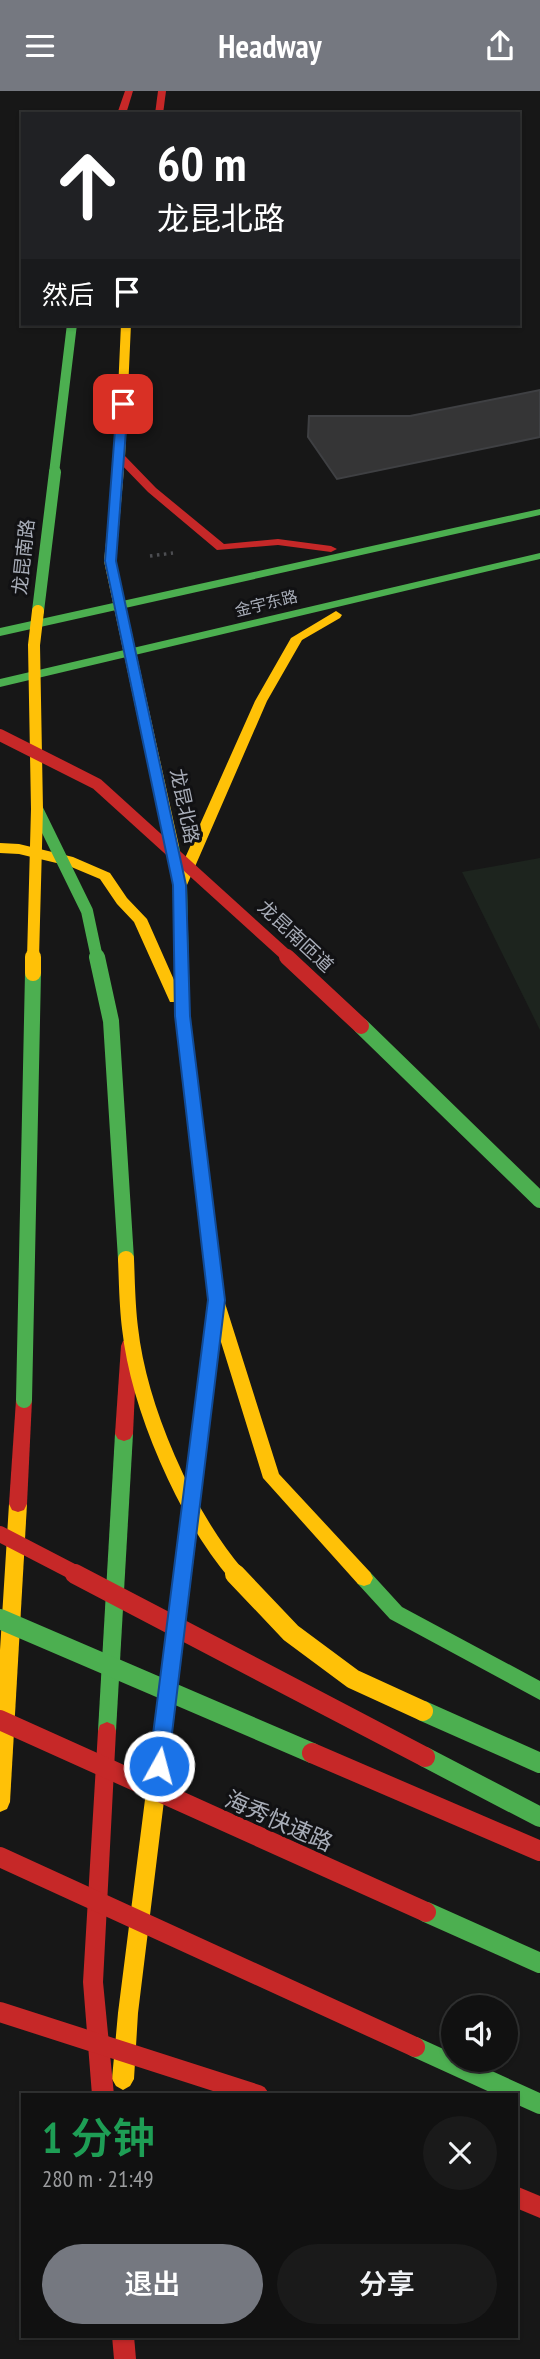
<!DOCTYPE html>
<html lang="zh">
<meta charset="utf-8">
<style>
body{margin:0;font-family:"PT Sans Narrow","Noto Sans SC",sans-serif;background:#1a1a1a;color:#f1f3f6;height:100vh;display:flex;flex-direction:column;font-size:26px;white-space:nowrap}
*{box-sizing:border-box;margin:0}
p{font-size:23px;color:#9c9d9f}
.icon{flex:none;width:38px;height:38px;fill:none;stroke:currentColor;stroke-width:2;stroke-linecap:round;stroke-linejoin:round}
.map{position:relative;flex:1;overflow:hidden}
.details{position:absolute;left:21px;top:2002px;width:497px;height:245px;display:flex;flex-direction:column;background:#111;border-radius:0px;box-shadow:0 2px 5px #0004,0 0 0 2px #303131}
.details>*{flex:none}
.top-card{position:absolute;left:21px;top:21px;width:499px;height:214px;border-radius:0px;box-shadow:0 2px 5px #0004,0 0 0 2px #303131;background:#202124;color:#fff;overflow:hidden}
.fabs{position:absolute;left:441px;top:1904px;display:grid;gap:14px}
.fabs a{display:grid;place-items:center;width:77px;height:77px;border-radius:50%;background:#111;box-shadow:0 2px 5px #0004,0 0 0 2px #303131;font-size:35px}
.pin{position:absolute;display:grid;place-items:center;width:60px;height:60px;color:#fff;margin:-30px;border-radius:14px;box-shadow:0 4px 10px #0006}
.me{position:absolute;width:77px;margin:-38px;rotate:7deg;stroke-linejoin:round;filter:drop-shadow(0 0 5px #0008)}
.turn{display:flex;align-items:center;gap:24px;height:147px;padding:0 21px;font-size:32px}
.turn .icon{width:91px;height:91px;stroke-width:2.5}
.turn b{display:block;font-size:49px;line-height:60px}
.then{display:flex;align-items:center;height:66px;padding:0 21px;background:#0003;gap:14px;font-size:26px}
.round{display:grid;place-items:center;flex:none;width:74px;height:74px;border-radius:37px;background:#1a1a1a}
.headline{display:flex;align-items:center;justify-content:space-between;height:119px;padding:0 21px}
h1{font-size:42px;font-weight:600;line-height:52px;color:#1e9e55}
.button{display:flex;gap:14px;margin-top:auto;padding:14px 21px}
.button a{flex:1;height:80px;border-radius:42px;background:#757880;color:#fff;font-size:28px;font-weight:600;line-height:80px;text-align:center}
.button a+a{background:#1a1a1a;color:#f1f3f6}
header{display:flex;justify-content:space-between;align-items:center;height:91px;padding:0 21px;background:#757880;color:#fff;font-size:32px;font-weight:600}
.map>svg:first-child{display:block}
.green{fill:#1d241e}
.building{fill:#353536;stroke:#3f4043;stroke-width:2}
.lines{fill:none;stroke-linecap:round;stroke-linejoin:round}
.path{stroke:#4d4e52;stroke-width:3.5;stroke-dasharray:2.5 4.5;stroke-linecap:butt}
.fast{fill:#4caf50;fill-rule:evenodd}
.slow{fill:#ffc107;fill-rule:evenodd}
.jam{fill:#c62828;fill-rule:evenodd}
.fast-bridge-far3{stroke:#4caf50;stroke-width:10}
.fast-bridge-far2{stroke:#4caf50;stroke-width:12}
.fast-bridge-far1{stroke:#4caf50;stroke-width:16}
.fast-bridge{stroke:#4caf50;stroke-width:20}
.slow-bridge-far2{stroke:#ffc107;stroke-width:12}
.slow-bridge-far1{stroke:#ffc107;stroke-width:16}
.slow-bridge{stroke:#ffc107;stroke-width:20}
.jam-bridge-far2{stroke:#c62828;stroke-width:12}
.jam-bridge-far1{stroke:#c62828;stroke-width:16}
.jam-bridge{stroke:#c62828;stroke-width:20}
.route{fill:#1a73e8;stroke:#114b97;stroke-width:2}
.labels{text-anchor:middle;stroke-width:6;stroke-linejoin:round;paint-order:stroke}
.far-street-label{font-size:16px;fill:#a8adb8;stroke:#111113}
.street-label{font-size:19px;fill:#a8adb8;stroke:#111113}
.near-street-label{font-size:23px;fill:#a8adb8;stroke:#111113}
</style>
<header><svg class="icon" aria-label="menu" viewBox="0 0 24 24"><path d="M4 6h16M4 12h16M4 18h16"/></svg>Headway<svg class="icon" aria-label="share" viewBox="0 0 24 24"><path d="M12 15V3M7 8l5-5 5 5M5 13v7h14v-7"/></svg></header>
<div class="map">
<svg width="540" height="2268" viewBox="0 0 540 2268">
<rect width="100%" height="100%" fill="#171717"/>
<path class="green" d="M540 767V939L462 781Z"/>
<path class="building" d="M540 299V346L337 388 308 346 309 325H410Z"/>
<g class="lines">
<path class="path" d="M150 465 173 462"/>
<g class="fast">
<path d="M540 418V424L0 545V537Z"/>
<path d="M540 462V468L0 596V588Z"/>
<path d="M172 750 179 755 187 794 190 925 204 1039 196 1045 188 1039 176 925 173 794 165 755Z"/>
<path d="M215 1213 221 1215 223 1220 199 1424 196 1430 190 1432 184 1430 181 1424 207 1220 209 1215Z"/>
<path d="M124 1336 130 1338 133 1343 116 1640 114 1646 107 1649 100 1646 98 1640 115 1343 118 1338Z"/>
<path d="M364 1479 370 1481 402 1516 540 1590V1609L390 1528 358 1493 355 1487 358 1481Z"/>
</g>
<g class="slow">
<path d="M121 233H131L125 366 116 470 179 755 172 760 165 755 104 470 115 366Z"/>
<path d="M336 520 342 524 340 527 302 549 267 610 187 794 180 799 175 797 173 794 255 610 291 547Z"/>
<path d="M0 752 19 753 73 766 110 782 127 807 147 828 182 907 180 911H170L134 831 117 813 100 788 69 775 19 763 0 762Z"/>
<path d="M196 1033 204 1039 224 1209 279 1383 370 1481 373 1487 370 1493 364 1495 358 1493 263 1387 208 1209 188 1039Z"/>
<path d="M18 1405 24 1407 27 1413 10 1711 7 1718 0 1721V1559L9 1413 12 1407Z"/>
<path d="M190 1416 196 1418 199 1424 138 1922 134 1988 130 1995 123 1999 116 1995 112 1988 118 1922 181 1424 184 1418Z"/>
</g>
<g class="jam">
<path d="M125 0H133L126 23H117Z"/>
<path d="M158 0H166L163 23H155Z"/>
<path d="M116 364H124L156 397 224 453 278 448 331 455 337 458 331 461 278 454 217 459 148 401 116 368Z"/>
<path d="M129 1248 135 1250 137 1255 133 1343 130 1348 124 1350 118 1348 115 1343 121 1255 123 1250Z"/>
<path d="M24 1302 30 1304 32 1309 27 1413 24 1419 18 1421 12 1419 9 1413 16 1309 18 1304Z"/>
<path d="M107 1631 114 1634 116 1640 103 1891 114 2004H92L83 1891 98 1640 100 1634Z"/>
<path d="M516 2095 540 2105V2127L516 2117Z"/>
<path d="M112 2245H134L136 2268H114Z"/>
</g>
<path class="fast-bridge-far3" d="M54 382 72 233"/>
<g class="fast-bridge-far2">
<path d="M38 520 55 381"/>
<path d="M37 718 87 820 97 867"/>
</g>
<g class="fast-bridge-far1">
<path d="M97 866 111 930 126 1168"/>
<path d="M361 935 540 1109"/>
<path d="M24 1309 33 882"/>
</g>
<g class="fast-bridge">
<path d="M0 1528 312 1662"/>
<path d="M423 1620 540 1672"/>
<path d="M425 1666 540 1726"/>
<path d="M426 1821 540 1872"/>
<path d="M415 1956 540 2013"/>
</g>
<path class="slow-bridge-far2" d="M33 867 37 718 34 554 38 520"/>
<g class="slow-bridge-far1">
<path d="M33 882V866"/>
<path d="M126 1168C127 1191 127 1214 130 1237 139 1317 185 1423 237 1484"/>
</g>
<path class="slow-bridge" d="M235 1483 291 1542 353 1588 423 1620"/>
<path class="jam-bridge-far2" d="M0 644 97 693 289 867"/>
<g class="jam-bridge-far1">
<path d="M287 866 361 935"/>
<path d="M0 1443 79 1484"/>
</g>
<g class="jam-bridge">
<path d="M75 1483 425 1666"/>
<path d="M0 1629 426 1821"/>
<path d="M312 1662 540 1760"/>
<path d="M0 1766 415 1956"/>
<path d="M0 1921 258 2004"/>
</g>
</g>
<path class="route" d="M123 309 128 313 116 470 186 794 190 925 225 1209 168 1675 166 1682 159 1685 152 1682 149 1675 208 1209 175 925 173 794 105 470 117 313Z"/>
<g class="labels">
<g class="far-street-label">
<text transform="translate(266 512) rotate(-14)" y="6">金宇东路</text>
</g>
<g class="street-label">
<text transform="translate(23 466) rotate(-84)" y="7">龙昆南路</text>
<text transform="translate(185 715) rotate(78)" y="7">龙昆北路</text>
<text transform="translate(296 845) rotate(43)" y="7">龙昆南匝道</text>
</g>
<g class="near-street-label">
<text transform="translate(279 1730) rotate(24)" y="8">海秀快速路</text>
</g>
</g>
</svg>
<div class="fabs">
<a><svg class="icon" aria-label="sound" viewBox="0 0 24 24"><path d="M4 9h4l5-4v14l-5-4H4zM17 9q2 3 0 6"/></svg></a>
</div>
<div class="pin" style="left:123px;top:313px;background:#d93025"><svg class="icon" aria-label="arrive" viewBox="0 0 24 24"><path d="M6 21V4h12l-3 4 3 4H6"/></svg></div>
<svg class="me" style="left:159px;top:1675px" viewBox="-20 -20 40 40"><circle r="17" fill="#1a73e8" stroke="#fff" stroke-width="3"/><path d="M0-11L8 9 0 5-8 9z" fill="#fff"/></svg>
<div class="top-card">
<div class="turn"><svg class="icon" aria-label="ahead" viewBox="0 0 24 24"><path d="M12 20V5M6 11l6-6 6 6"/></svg><div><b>60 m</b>龙昆北路</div></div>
<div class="then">然后<svg class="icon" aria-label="arrive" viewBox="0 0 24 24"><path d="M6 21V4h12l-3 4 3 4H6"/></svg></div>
</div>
<section class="details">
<div class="headline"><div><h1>1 分钟</h1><p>280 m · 21:49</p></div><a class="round"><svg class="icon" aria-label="close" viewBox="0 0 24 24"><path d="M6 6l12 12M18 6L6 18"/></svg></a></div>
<div class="button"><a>退出</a><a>分享</a></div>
</section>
</div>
